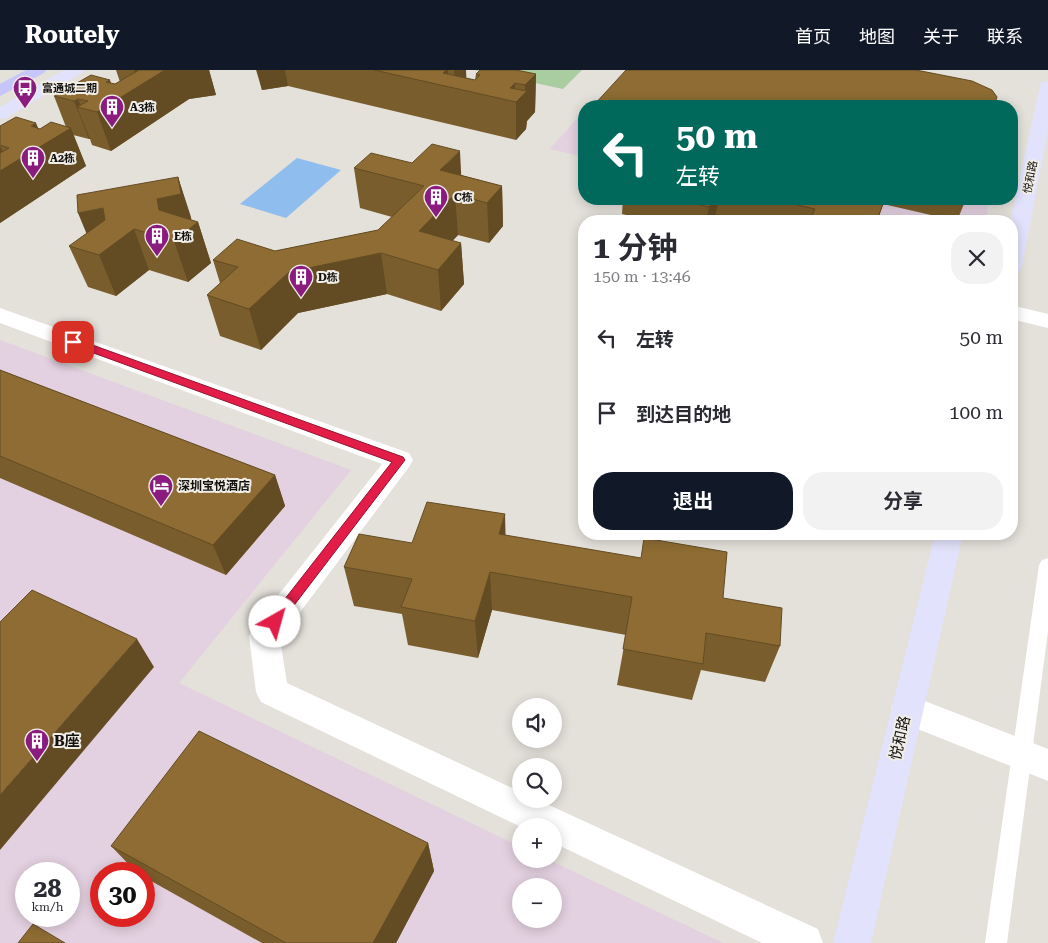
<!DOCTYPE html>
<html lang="zh">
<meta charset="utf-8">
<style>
body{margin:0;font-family:"Roboto Serif","Noto Sans SC",serif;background:#f2f2f3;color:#2b2b33;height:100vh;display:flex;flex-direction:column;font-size:19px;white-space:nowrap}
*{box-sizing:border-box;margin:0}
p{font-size:16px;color:#7c7c81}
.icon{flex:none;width:28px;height:28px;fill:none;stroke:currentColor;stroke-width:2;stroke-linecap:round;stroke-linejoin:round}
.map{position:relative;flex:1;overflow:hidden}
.drawer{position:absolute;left:578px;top:145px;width:440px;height:325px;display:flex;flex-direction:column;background:#fff;border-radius:20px;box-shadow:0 2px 12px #0003}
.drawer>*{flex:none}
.hud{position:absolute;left:578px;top:30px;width:440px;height:105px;border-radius:20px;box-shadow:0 2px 12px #0003;background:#00695c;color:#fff;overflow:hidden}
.controls{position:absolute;left:512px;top:628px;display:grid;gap:10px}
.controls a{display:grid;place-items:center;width:50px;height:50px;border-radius:50%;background:#fff;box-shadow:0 2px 12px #0003;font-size:25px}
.speed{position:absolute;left:15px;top:792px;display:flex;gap:10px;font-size:25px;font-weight:700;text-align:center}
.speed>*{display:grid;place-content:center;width:65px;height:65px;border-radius:50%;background:#fff;box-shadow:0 2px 12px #0003;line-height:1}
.speed small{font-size:12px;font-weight:400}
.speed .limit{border:8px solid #d22;background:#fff;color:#111}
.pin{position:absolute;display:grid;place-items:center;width:42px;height:42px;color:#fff;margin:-21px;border-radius:10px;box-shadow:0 2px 8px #0006}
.me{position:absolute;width:55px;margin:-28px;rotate:38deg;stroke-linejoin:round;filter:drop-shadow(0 0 4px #0008)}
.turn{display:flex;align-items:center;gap:18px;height:105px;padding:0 15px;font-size:22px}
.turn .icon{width:65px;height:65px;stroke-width:2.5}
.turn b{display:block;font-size:35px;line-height:42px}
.round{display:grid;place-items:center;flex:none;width:52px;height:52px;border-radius:20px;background:#f2f2f3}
.headline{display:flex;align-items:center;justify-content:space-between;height:85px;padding:0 15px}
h1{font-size:30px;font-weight:700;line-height:38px}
.cta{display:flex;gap:10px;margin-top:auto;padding:10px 15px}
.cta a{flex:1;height:58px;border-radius:20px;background:#111827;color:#fff;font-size:20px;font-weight:700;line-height:58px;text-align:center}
.cta a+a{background:#f2f2f3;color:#2b2b33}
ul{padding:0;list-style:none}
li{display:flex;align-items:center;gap:15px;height:75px;padding:0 15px}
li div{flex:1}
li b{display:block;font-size:19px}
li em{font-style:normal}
header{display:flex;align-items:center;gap:30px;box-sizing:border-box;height:70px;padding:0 25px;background:#111827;color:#fff}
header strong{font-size:24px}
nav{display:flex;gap:28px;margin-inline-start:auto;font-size:18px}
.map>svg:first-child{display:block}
.commercial{fill:#e3d0e0;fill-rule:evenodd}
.green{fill:#aacca1}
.water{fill:#8fbeee}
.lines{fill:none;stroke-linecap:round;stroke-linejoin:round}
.lane{fill:#fff;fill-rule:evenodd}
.street{fill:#fff;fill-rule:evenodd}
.secondary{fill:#e2e2fc;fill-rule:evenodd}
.primary{fill:#c6c6fa;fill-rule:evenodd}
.wall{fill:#7a5d2c}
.shaded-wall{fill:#634c24}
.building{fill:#8e6c33;stroke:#634c24}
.route{fill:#e11d48;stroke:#92132f}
.labels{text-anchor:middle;stroke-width:4;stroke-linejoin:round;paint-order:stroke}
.far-poi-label{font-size:11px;font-weight:bold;fill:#141210;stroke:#f1ede7;text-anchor:start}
.far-street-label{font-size:11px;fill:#141210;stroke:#f1ede7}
.poi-label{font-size:12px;font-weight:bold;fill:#141210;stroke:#f1ede7;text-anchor:start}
.near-street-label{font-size:15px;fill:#141210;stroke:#f1ede7}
.near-poi-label{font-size:15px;font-weight:bold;fill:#141210;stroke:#f1ede7;text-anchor:start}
</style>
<header>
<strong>Routely</strong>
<nav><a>首页</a><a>地图</a><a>关于</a><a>联系</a></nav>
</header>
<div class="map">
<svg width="1048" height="873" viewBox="0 0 1048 873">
<rect width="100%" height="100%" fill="#e4e0da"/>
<g class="commercial">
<path d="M584 41V87L550 79Z"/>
<path d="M759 129H990L985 151H853Z"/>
<path d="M0 270 351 400 179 613 521 777V789H547L723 873H0ZM26 804H69V846H26ZM101 804H144V846H101ZM521 816H554V849H521Z"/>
</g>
<path class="green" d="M474 0H582L563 19Z"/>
<path class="water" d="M297 88 341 100 286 148 240 134Z"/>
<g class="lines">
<path class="lane" d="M1048 488V561L1007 873H985L1039 495 1042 490Z"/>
<g class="street">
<path d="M1011 235 1048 244V258L1011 249Z"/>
<path d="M0 238 409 383 413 390 409 397 280 569 287 613 521 722V729H536L818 859 823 873H762L554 773V756L521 757 261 632 256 622 249 566 253 557 382 394 0 253Z"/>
<path d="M907 624 1048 679V711L895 650 891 639 895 628Z"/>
</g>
<g class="secondary">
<path d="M64 0H84L82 3 6 48 0 49V37Z"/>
<path d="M1048 11V60L1022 197 1019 202 1011 203 1010 151 1040 16 1042 12Z"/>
<path d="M935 464H963L871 873H833Z"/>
</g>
<path class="primary" d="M26 0H46L44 3 0 26V14Z"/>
</g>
<g class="wall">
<path d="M116 0H209L216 25 189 29 111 81 92 75 90 69H89L73 65 86 96 0 153V56L40 59 66 57 54 26 112 13 115 14 120 12Z"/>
<path d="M256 0H466V8L475 10 476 4H536L535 42 527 51 526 59 516 70 288 16 262 20Z"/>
<path d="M354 98 461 105 502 116 503 156 489 173 458 165 452 171 461 173 464 214 441 241 387 224 298 243 261 280 220 266 207 225 220 213 213 190 275 181 378 160 392 147 360 138Z"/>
<path d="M178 107 191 150 198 152 211 193 188 212 149 200 116 226 88 217 69 176Z"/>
<path d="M623 129H966L957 151 883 134 879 147 896 151H652L622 144Z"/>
<path d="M0 300 275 405 285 436 226 505 0 408Z"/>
<path d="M505 444V465L723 528 780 576 765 612 701 600 692 630 617 615 626 565 492 540 478 588 408 575 402 544 354 536 344 497 412 473Z"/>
<path d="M428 773 434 801 396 873H262L144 807V804H138L111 776Z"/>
</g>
<g class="shaded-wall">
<path d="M134 0H209L216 25 189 29 111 81 97 42 106 12 110 10 117 30 139 16Z"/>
<path d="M257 0H285L288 16 262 20Z"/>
<path d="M446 0H448L449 17 443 3Z"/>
<path d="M454 0H466L467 21 455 18Z"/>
<path d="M536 4 535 42 527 51 526 59 516 70V32L525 23V15Z"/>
<path d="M515 13V32L510 18Z"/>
<path d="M78 29 82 38 77 37 90 69H89L74 31Z"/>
<path d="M36 53 45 74 71 58 86 96 0 153V76L9 95 31 56Z"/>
<path d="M460 81 462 121 455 124 458 165 428 197 419 161 440 100Z"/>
<path d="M178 107 191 147 192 156 198 152 211 193 188 212 174 171 159 140 157 129Z"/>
<path d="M502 116 503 156 489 173 487 133Z"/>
<path d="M713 129H719L714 151H706L709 137Z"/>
<path d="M103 138 134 159 149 200 116 226 99 185 95 184 78 143Z"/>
<path d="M461 173 464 214 441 241 438 200Z"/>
<path d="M381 183 387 224 298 243 261 280 249 239 289 202Z"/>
<path d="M275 405 285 436 226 505 213 475Z"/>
<path d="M505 444 506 484 499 464Z"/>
<path d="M490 502 492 540 478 588 475 551Z"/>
<path d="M137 569 154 597 0 780V725Z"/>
<path d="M428 773 434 801 396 873H373Z"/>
</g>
<g class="building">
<path d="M139 0H165L97 42 77 37 88 31 78 29 74 31 54 26 91 5 110 10 106 12 115 14Z"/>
<path d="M374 0H446L443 3 475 10 480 5 476 4 480 0H516L536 4 525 15 515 13 510 18 527 21 516 32Z"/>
<path d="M626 0H916L972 11 992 20 997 27 994 36H593Z"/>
<path d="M16 47 36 53 31 56 40 59 51 52 71 58 0 101V83L9 78 0 75V56Z"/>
<path d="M432 74 460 81 440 100 502 116 487 133 455 124 419 161 461 173 438 200 381 183 289 202 249 239 207 225 238 197 213 190 237 169 275 181 378 160 424 116 354 98 371 83 412 93Z"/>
<path d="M178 107 181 124 157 129 159 140 198 152 174 171 134 159 99 185 69 176 105 150 103 138 78 143 77 125Z"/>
<path d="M676 129H713L709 137Z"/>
<path d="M772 129H885L878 147 896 151H809L815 139Z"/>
<path d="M0 300 275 405 213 475 0 386Z"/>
<path d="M427 432 505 444 499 464 641 488 644 468 727 482 723 528 782 538 780 576 706 563 703 594 623 579 632 527 490 502 475 551 401 537 412 509 344 497 359 464 412 473Z"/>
<path d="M32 520 137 569 0 725V552Z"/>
<path d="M199 661 428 773 373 873H286L111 776Z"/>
<path d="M33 854 65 873H18Z"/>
</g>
<path class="route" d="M73 268 403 387 405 390 279 555 275 557 270 555 269 552 270 548 392 392 69 274V269Z"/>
<defs>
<symbol id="bus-pin" viewBox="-11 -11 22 30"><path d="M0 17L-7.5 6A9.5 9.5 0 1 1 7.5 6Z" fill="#8a1c80" stroke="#f1ede7"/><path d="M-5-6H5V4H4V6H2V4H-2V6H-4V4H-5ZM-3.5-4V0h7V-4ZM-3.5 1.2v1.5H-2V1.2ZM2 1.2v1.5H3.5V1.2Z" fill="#fff"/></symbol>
<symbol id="building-pin" viewBox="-11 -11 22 30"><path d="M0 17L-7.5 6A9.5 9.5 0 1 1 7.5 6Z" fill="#8a1c80" stroke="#f1ede7"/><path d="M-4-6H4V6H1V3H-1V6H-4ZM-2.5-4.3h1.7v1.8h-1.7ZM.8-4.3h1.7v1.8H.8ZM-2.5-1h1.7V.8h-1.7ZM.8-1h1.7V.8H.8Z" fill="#fff"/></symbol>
<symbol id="hotel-pin" viewBox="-11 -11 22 30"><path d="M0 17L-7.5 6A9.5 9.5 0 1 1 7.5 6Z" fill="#8a1c80" stroke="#f1ede7"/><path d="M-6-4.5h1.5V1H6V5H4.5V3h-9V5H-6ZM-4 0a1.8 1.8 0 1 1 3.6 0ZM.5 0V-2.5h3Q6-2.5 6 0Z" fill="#fff"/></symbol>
</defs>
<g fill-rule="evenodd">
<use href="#bus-pin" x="11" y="4" width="28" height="38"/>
<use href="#building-pin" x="98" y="23" width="28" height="38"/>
<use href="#building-pin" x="19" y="74" width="28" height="38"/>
<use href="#building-pin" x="422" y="113" width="28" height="38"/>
<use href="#building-pin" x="143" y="152" width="28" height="38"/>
<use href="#building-pin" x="287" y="193" width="28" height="38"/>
<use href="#hotel-pin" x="147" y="402" width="28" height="38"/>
<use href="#building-pin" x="23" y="657" width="28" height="38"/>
</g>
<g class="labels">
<g class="far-poi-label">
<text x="42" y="22">富通城二期</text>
<text x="130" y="41">A3栋</text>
<text x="50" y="92">A2栋</text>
<text x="454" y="131">C栋</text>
<text x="174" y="170">E栋</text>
<text x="318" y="211">D栋</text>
</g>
<g class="far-street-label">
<text transform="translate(1030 107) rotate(-79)" y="4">悦和路</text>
</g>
<g class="poi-label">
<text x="178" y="420">深圳宝悦酒店</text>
</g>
<g class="near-street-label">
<text transform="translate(900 668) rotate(-77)" y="5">悦和路</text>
</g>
<g class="near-poi-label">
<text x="54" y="676">B座</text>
</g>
</g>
</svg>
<div class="controls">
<a><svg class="icon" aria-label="sound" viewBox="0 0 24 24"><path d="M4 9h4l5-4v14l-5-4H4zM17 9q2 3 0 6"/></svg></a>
<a><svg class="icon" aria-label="search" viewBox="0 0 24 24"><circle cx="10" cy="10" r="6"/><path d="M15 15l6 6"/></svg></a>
<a>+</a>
<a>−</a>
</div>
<div class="speed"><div>28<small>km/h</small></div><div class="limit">30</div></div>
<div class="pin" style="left:73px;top:272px;background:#d93025"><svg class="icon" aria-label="arrive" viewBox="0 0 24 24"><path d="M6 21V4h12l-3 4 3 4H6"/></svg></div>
<svg class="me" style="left:275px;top:552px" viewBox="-20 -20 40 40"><circle r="19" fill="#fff"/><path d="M0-13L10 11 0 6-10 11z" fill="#e11d48"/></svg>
<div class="hud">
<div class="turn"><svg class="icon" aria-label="left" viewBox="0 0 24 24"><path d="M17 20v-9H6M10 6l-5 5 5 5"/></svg><div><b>50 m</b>左转</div></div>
</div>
<section class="drawer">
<div class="headline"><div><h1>1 分钟</h1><p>150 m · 13:46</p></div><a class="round"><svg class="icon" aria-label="close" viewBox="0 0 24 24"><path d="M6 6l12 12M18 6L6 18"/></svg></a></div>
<ul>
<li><svg class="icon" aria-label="left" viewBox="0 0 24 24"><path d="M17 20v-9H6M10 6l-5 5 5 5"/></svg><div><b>左转</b></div><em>50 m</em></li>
<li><svg class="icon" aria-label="arrive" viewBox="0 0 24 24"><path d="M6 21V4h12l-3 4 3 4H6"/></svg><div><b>到达目的地</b></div><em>100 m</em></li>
</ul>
<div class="cta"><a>退出</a><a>分享</a></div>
</section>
</div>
